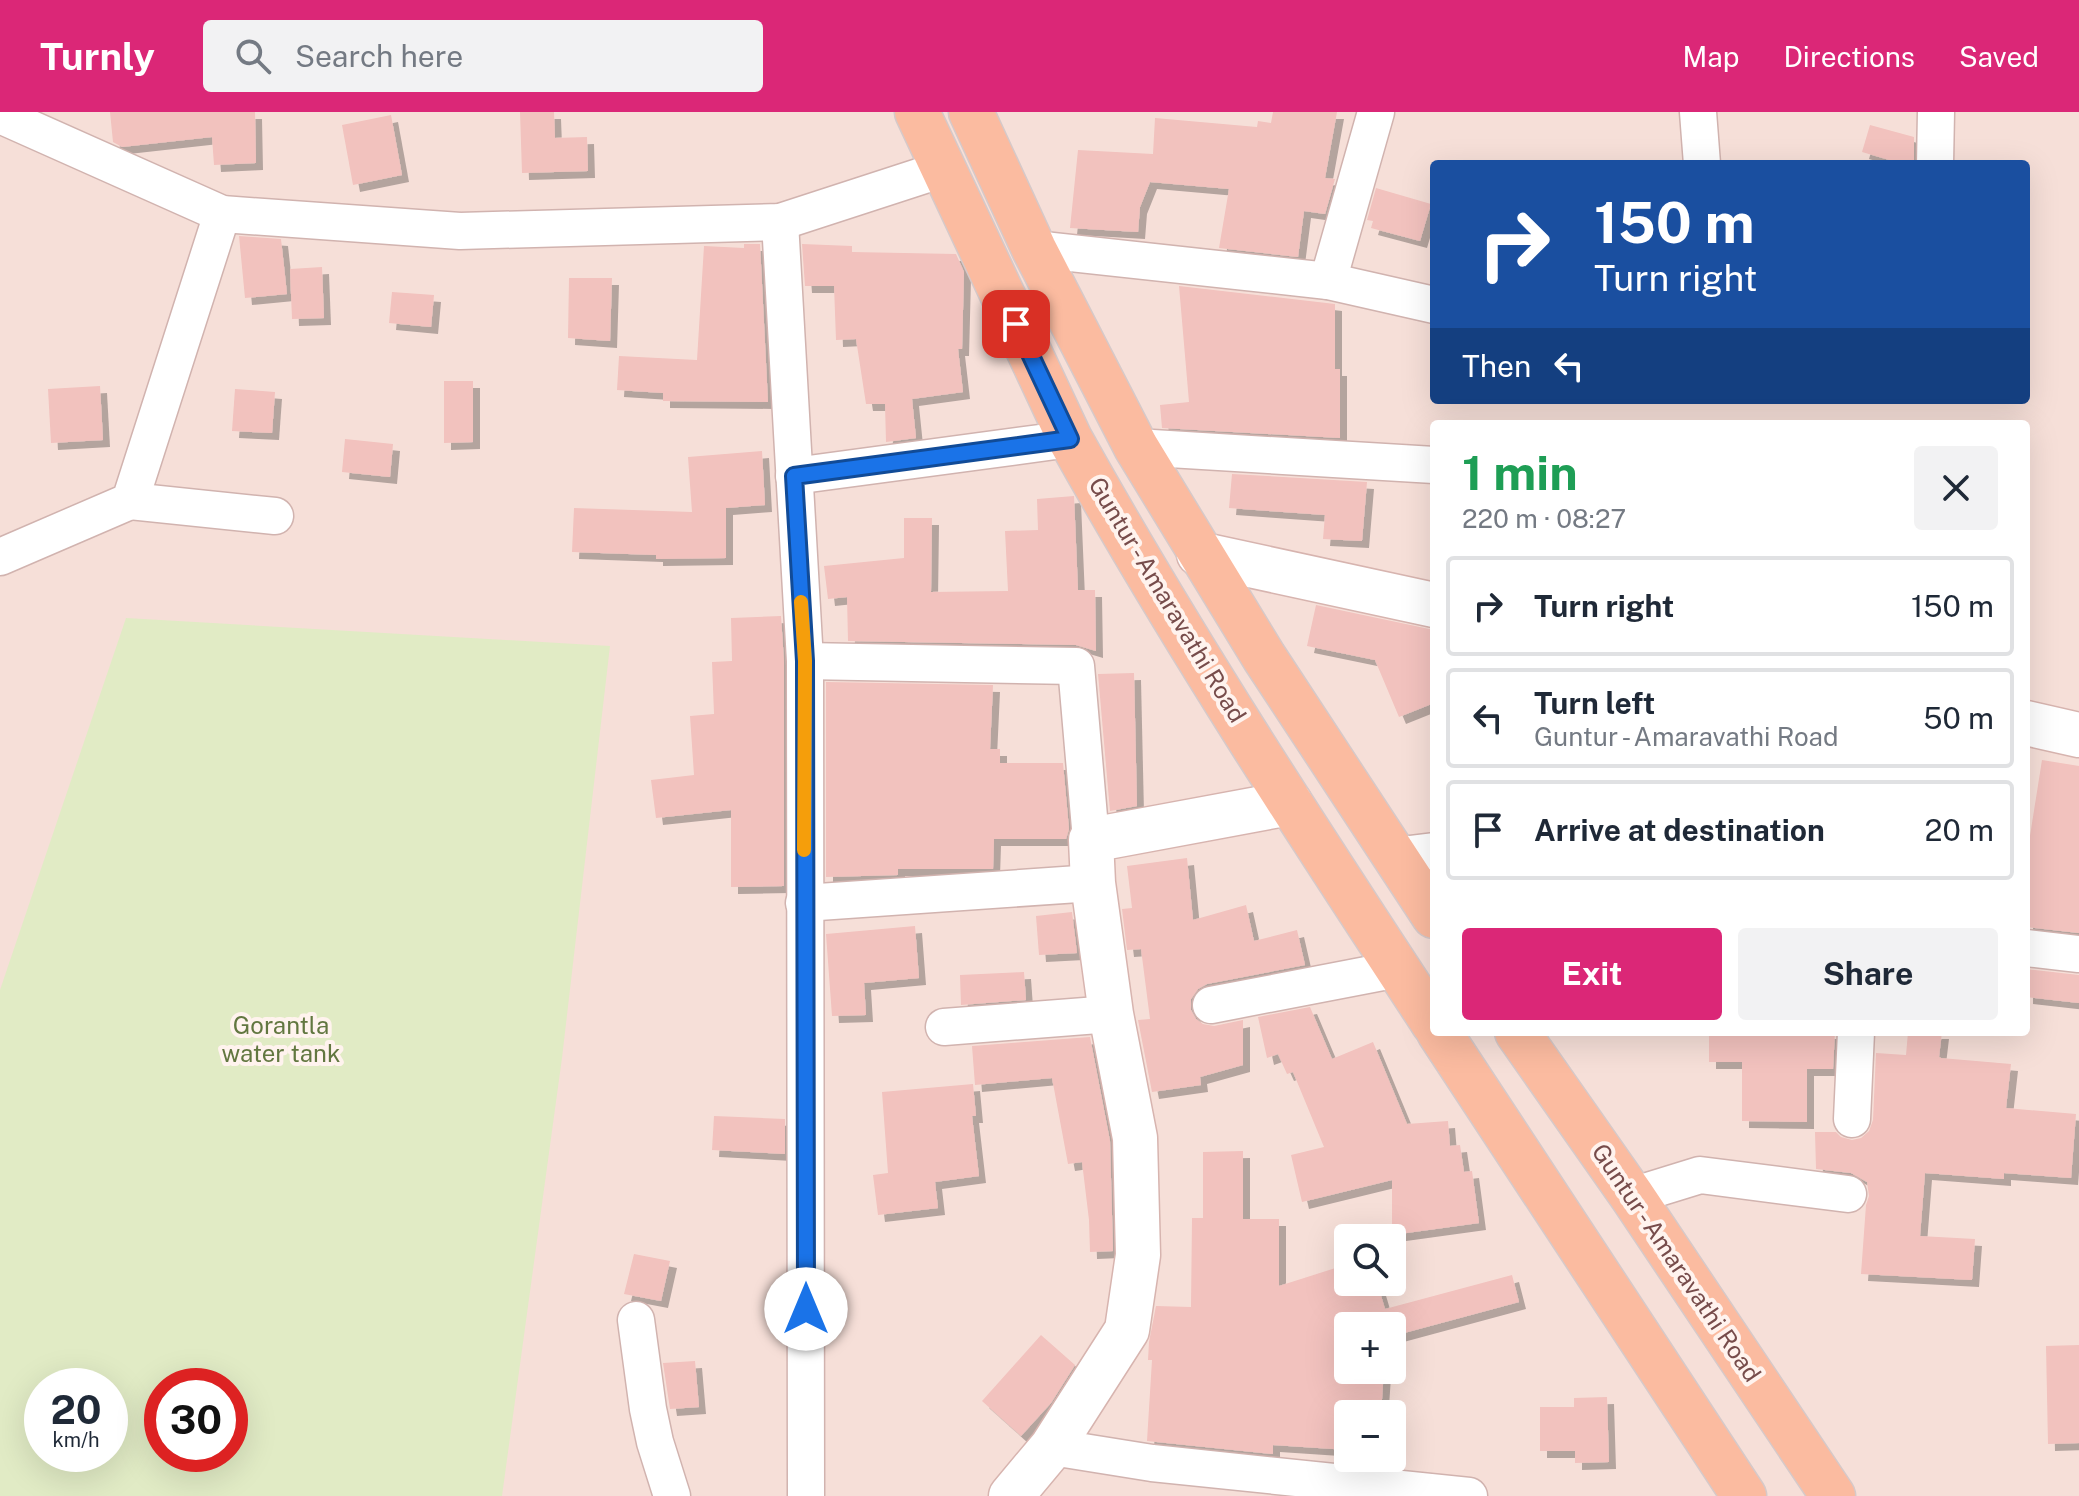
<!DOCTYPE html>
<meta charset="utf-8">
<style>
body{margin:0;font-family:"Public Sans",sans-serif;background:#f2f2f3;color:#1f2937;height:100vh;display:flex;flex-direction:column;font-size:30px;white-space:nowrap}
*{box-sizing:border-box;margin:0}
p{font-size:26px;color:#747a83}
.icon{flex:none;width:44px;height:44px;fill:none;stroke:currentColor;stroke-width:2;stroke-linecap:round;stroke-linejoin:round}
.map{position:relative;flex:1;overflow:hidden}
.panel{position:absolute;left:1430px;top:308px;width:600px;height:616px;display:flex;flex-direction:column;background:#fff;border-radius:8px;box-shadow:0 8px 32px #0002}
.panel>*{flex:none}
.guide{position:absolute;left:1430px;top:48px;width:600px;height:244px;border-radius:8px;box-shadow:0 8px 32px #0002;background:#1a4fa0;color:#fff;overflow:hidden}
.tools{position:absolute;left:1334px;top:1112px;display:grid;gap:16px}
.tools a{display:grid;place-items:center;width:72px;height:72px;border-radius:8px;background:#fff;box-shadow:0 8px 32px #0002;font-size:40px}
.speed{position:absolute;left:24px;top:1256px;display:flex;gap:16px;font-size:40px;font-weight:700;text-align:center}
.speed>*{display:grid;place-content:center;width:104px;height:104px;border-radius:50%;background:#fff;box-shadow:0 8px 32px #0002;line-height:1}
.speed small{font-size:20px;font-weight:400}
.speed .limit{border:12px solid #d22;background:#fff;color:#111}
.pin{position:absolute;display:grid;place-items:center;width:68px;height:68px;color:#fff;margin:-34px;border-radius:16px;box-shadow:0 4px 12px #0006}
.me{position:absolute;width:88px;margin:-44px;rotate:0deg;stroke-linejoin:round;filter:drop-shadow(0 0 6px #0008)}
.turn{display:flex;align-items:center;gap:28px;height:168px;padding:0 32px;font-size:36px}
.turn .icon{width:104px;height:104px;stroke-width:2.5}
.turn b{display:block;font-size:56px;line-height:68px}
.then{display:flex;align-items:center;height:76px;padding:0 32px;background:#0003;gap:16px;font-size:30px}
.round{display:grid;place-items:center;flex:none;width:84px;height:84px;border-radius:8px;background:#f2f2f3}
.overview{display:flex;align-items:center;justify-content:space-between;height:136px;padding:0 32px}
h1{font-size:48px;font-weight:700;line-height:60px;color:#1e9e55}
.primary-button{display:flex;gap:16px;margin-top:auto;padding:16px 32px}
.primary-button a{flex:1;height:92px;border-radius:8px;background:#db2777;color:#fff;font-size:32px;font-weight:700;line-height:92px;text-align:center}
.primary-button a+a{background:#f2f2f3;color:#1f2937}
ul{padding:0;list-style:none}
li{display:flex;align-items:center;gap:24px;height:100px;margin:0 16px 12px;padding:0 16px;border:4px solid #e0e1e3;border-radius:8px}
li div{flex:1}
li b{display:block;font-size:30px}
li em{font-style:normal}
header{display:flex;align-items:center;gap:48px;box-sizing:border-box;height:112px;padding:0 40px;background:#db2777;color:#fff}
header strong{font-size:38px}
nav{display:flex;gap:44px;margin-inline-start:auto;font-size:28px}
.search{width:560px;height:72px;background:#f2f2f3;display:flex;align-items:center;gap:20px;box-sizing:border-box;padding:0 28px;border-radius:8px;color:#747a83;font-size:30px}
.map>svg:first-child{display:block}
.residential{fill:#f6dfd8;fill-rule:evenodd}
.green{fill:#e1ebc5;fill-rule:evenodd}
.building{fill:#f2c2be;filter:url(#shadow)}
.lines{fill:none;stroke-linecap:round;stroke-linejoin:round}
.street-casing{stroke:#d1b3af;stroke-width:39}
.secondary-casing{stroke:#d7b4af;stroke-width:47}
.primary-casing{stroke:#d6c9c9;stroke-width:47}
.street{stroke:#fff;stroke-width:36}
.secondary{stroke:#fff;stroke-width:44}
.primary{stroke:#fbbba0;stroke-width:44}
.route-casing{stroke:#114b97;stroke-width:20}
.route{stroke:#1a73e8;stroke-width:14}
.slow{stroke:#f59e0b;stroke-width:14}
.labels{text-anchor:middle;stroke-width:8;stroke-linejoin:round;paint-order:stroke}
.street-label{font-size:24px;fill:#774c4b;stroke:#fff3ee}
.park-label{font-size:24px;fill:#627740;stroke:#fff3ee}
</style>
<header>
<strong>Turnly</strong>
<div class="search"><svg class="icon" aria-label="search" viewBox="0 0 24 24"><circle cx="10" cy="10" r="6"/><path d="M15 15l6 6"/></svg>Search here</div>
<nav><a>Map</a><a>Directions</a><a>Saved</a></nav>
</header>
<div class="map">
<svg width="2079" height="1384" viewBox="0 0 2079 1384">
<defs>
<filter id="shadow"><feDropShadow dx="7" dy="7" stdDeviation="0" flood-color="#0004"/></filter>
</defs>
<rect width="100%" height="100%" fill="#fdede7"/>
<path class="residential" d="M0 0H2079V1384H0ZM1434 52H2026V288H1434ZM1434 312H2026V920H1434ZM1348 1126H1392V1170H1348ZM1348 1214H1392V1258H1348ZM42 1274H110V1342H42ZM162 1274H230V1342H162ZM1348 1302H1392V1346H1348Z"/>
<path class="green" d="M126 506 610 534 562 946 502 1384H0V878ZM42 1274H110V1342H42ZM162 1274H230V1342H162Z"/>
<g class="building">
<path d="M110 0H255L256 51 214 53 212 25 122 35 113 30Z"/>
<path d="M520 0H554L555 26 587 25 588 59 522 61Z"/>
<path d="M1273 0H1337L1325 66 1335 67 1325 102 1304 99 1298 145 1219 136 1229 77 1150 70 1140 95 1138 120 1070 116 1078 38 1153 42 1155 6 1257 15 1258 9 1271 11Z"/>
<path d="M391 3 402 63 353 73 342 13Z"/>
<path d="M1870 13 1914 25V52H1903L1862 40Z"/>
<path d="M1376 76 1431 92 1420 129 1371 116 1373 109 1367 108Z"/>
<path d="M239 124 281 127 287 182 245 186Z"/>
<path d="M744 132H760L768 290 663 289V281L617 278 619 244 697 248 704 134 744 136Z"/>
<path d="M802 132 852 134V140L956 142 964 160 962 237H958L963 280 912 287 916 326 886 330 885 292H866L856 227 836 228 834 174H805Z"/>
<path d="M322 155 324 206 292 207 290 157Z"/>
<path d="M569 166H612L610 229 568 226Z"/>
<path d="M1179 174 1335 192V257H1340V326L1162 316 1160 293 1189 290Z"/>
<path d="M392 180 434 183 431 215 389 211Z"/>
<path d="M444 269H473V330L444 331Z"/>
<path d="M100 274 103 328 51 331 48 277Z"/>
<path d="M235 277 275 280 272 321 232 319Z"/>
<path d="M345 327 393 332 390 365 342 360Z"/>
<path d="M762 339 765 393 726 396V446L656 447V443L572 440 574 396 692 400 688 345Z"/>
<path d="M1232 362 1367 370 1362 429 1323 427 1325 403 1229 396Z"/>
<path d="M1074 384 1078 478H1095L1096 539 1076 533 848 529 847 485 828 487 824 454 904 446V406H932L931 480 1008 479 1005 419 1038 418 1037 387Z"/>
<path d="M1316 493 1434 518V591L1399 605 1375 548 1307 534Z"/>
<path d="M781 504 784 550V774L731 775V698L656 706 651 668 694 663 690 604 714 602 712 550 732 549 731 506Z"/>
<path d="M1134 561 1137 694 1110 699 1098 562Z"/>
<path d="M826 570 993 573 990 637H1000V651H1063L1069 717 1066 727H994L993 757H898V763L826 765Z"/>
<path d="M2042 648 2079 654V821L2026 815V749Z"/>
<path d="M1187 746 1193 808 1246 793 1254 829 1297 818 1305 853 1207 872 1198 877 1191 887V898L1196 907 1203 912 1214 914 1243 908V953L1200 965 1201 973 1152 980 1138 908 1150 907 1141 837 1127 838 1122 797 1132 796 1127 754Z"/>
<path d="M1072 800 1077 841 1039 843 1036 804Z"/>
<path d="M915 814 919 866 864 871 866 903 832 904 826 822Z"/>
<path d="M2026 857 2079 863V891L2026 885Z"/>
<path d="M1024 860 1026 888 961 893 960 863Z"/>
<path d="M1310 895 1332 947 1373 930 1407 1012 1448 1009 1450 1034 1460 1033 1464 1060 1472 1059 1479 1111 1392 1123V1068L1302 1090 1291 1043 1324 1035 1293 960 1287 962 1278 942 1267 946 1258 905Z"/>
<path d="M1709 920H1835L1833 957H1807V1010L1742 1009V950H1709Z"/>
<path d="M1908 920H1942L1939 945 1941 946 2011 952 2006 996 2076 1002 2071 1066 2004 1061V1067L1925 1061 1920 1124 1975 1127 1972 1168 1861 1162 1866 1093 1869 1084 1867 1070 1851 1061 1816 1057 1815 1020H1836L1841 1025 1852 1028 1861 1026 1869 1019 1873 1008 1876 941 1906 943Z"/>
<path d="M1090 925 1110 1029 1113 1139 1090 1140 1089 1108 1082 1050 1068 1052 1052 966 975 973 972 934Z"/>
<path d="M973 972 976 1004H972L979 1064 935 1070 938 1096 878 1103 873 1063 888 1061 882 980Z"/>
<path d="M714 1004 785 1007V1042L712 1038Z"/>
<path d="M1243 1039V1107H1279V1174L1348 1152V1170H1377L1385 1197 1512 1163 1519 1190 1393 1224 1395 1230 1392 1231V1214H1348V1258H1384L1381 1302H1348V1338L1273 1333V1342L1147 1329 1152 1248H1148L1149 1230 1156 1194 1191 1195 1192 1106H1203V1040Z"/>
<path d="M634 1142 670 1149 661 1189 624 1182Z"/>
<path d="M1041 1223 1075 1253 1051 1291 1021 1324 982 1289Z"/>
<path d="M2079 1233V1331L2048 1332 2046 1234Z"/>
<path d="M695 1249 699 1295 670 1297 663 1251Z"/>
<path d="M1607 1285 1609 1350 1575 1351V1339H1540V1295H1574V1286Z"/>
</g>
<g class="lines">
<defs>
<g id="street">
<path d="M1698 0 1702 52"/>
<path d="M0 3 222 102 460 119 780 110 943 57"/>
<path d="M1935 52 1936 0"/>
<path d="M780 110 805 549 806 1384"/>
<path d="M1034 137 1328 169 1434 193"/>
<path d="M1328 169 1376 0"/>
<path d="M1136 335 1434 353"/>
<path d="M794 364 1070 327"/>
<path d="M130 389 275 404"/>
<path d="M0 445 130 389 222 102"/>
<path d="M805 549 1076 554 1091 728"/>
<path d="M1393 744 1434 739"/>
<path d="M804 791 1093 771"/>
<path d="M2026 836 2079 842"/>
<path d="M1211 893 1398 857"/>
<path d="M944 915 1111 902"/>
<path d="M1852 1007 1856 920"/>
<path d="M1632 1084 1700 1063 1848 1082"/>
<path d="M636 1208 648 1297 655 1330 672 1384"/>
<path d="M1052 1335 1152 1351 1469 1384"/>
</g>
<g id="secondary">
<path d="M1199 442 1434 493"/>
<path d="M2026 611 2079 623"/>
<path d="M1011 1384 1052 1335 1127 1218 1138 1143 1135 1026 1111 902 1093 771 1091 728 1290 691"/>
</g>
<g id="primary">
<path d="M917 0 1070 327C1182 528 1308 720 1434 912"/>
<path d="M971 0 1034 137 1136 335 1264 545 1434 804"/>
<path d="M1439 920 1744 1384"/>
<path d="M1517 920 1632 1084 1833 1384"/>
</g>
</defs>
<use href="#street" class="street-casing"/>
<use href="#secondary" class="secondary-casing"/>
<use href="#primary" class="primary-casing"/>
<use href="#street" class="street"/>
<use href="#secondary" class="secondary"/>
<use href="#primary" class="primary"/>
</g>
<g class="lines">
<defs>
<path id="route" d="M806 1197 805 549 794 364 1070 327 1016 212"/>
</defs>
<use href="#route" class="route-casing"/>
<use href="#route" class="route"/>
<path class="slow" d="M801 490 805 549 804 738"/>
</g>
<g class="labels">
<g class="street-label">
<text transform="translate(1167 488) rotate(59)" y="8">Guntur - Amaravathi Road</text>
<text transform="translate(1676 1151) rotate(56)" y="8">Guntur - Amaravathi Road</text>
</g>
<g class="park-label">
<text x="281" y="922">Gorantla<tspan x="281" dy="28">water tank</tspan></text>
</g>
</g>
</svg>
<div class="tools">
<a><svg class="icon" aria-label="search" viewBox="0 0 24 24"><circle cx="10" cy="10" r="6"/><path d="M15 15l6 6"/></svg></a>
<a>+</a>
<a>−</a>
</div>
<div class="speed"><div>20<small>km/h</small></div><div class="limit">30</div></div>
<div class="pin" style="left:1016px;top:212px;background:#d93025"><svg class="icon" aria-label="arrive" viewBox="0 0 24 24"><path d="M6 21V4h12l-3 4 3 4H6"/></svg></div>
<svg class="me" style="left:806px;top:1197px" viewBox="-20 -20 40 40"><circle r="19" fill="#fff"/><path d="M0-13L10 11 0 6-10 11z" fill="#1a73e8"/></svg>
<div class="guide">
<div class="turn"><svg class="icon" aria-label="right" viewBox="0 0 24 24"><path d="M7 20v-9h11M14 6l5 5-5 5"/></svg><div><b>150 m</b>Turn right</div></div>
<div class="then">Then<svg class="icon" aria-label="left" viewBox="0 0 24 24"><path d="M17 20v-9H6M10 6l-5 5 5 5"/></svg></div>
</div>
<section class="panel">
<div class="overview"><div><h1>1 min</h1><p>220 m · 08:27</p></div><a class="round"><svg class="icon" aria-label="close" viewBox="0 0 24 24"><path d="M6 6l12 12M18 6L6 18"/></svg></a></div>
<ul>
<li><svg class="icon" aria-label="right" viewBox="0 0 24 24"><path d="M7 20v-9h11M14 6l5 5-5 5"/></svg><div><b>Turn right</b></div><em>150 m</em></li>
<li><svg class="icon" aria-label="left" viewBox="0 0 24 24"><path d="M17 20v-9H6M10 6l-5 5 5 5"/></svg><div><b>Turn left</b><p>Guntur - Amaravathi Road</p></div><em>50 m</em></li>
<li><svg class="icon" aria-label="arrive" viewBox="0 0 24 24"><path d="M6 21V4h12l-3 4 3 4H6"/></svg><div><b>Arrive at destination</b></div><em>20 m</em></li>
</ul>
<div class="primary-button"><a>Exit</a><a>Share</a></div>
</section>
</div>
